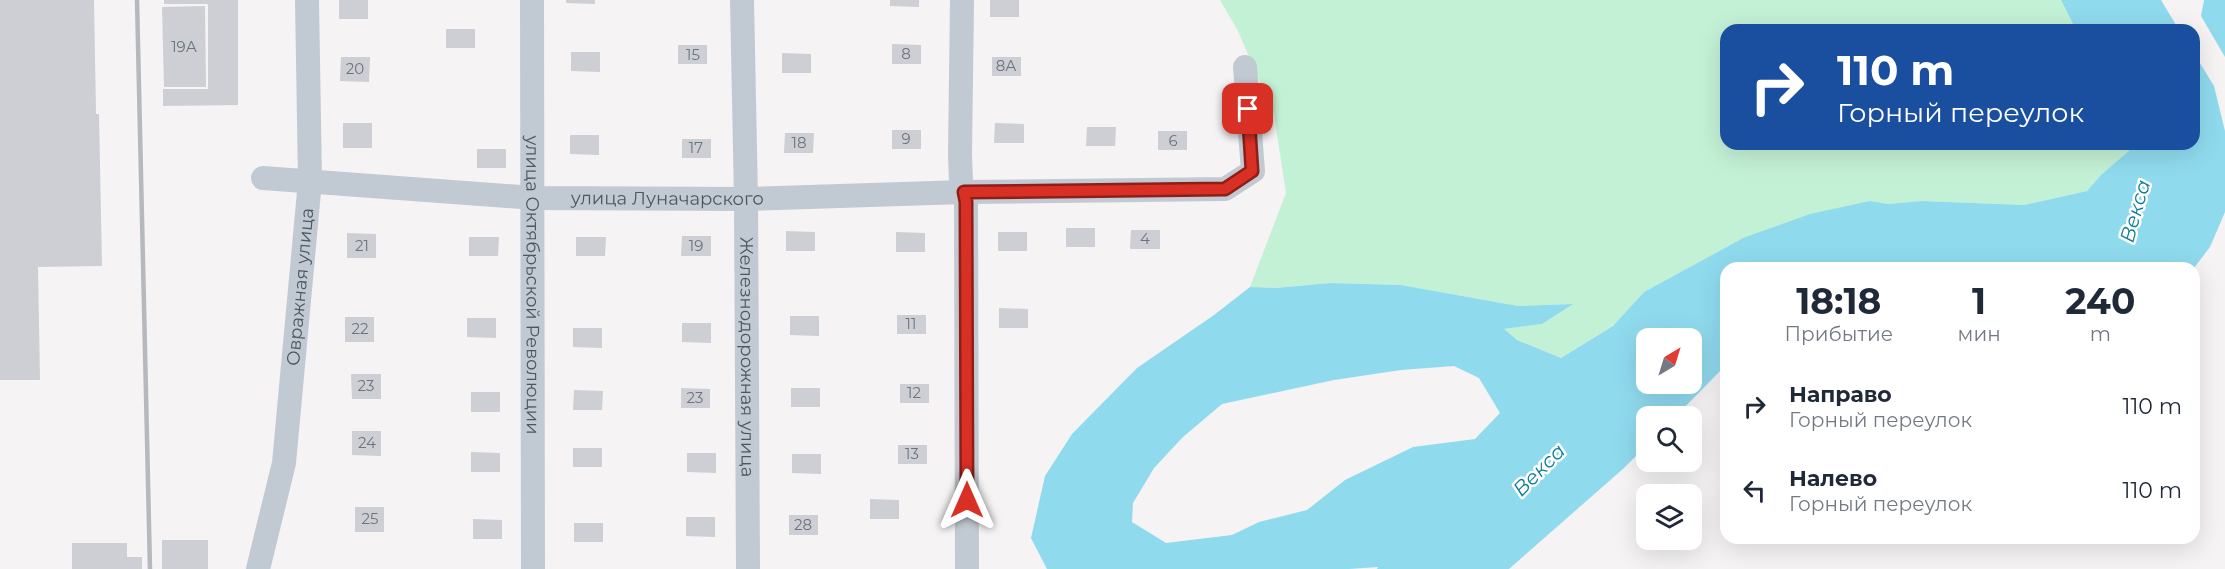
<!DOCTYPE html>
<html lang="ru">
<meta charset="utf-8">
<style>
body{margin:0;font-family:Montserrat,sans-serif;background:#f2f2f3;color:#1f2937;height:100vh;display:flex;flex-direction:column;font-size:22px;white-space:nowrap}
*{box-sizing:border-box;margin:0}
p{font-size:20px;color:#747a83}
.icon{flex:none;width:33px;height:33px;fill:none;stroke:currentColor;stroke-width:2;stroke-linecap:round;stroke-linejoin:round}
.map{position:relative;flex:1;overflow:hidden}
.sheet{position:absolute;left:1720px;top:262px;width:480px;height:282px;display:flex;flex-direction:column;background:#fff;border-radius:18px;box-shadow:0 6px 24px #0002}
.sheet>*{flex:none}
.top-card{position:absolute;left:1720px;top:24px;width:480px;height:126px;border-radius:18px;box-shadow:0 6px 24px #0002;background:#1a4fa0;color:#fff;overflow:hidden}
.needle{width:39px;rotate:38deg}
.fabs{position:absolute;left:1636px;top:328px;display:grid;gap:12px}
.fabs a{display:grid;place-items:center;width:66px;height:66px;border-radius:12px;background:#fff;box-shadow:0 6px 24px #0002;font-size:30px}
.pin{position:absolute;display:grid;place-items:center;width:51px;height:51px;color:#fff;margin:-26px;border-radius:12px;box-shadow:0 3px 9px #0006}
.me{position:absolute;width:66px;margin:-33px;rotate:0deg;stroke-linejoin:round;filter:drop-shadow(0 0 4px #0008)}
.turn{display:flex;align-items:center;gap:21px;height:126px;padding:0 18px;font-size:27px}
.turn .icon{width:78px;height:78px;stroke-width:2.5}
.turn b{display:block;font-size:42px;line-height:51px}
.eta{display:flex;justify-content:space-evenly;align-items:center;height:102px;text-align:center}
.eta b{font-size:36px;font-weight:700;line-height:42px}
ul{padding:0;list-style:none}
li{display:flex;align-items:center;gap:18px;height:84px;padding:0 18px}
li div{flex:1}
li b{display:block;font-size:22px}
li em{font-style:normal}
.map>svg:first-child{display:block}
.green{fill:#c3f1d5}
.water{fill:#90daee;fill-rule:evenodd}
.building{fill:#cdcfd5}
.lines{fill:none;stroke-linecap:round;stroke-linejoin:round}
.minor{stroke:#c1cad2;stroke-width:24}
.rail{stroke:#b5b8bd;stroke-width:4.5}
.route-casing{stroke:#8d1f18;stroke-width:15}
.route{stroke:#d93025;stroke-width:10}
.labels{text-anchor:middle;stroke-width:5;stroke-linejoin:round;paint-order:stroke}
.number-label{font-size:15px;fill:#6b747e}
.street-label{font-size:18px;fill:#4a5661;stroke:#fff}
.water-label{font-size:20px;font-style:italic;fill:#0c7c9b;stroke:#fff}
</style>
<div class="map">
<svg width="2225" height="569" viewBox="0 0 2225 569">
<rect width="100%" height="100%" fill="#f5f3f3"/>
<path class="green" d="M1220 0H2061L2076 30H1726V144H2129L2131 150 2101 175 2087 191 2024 205 1922 201 1888 204 1870 201 1743 238 1644 292 1613 326 1561 358 1517 340 1503 329 1542 324 1571 304 1518 306 1401 285 1330 283 1276 288 1250 287 1286 193 1274 115 1238 31Z"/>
<g class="water">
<path d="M2061 0H2161L2179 30H2076Z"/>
<path d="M2204 0H2225V57L2201 16Z"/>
<path d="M2195 55 2214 86 2225 131V212L2210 247 2194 268H1726V365L1675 417H1647V445L1624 468 1509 569H1377L1378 567 1349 569H1047L1031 538 1045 476 1072 434 1137 368 1214 315 1250 287 1276 288 1330 283 1401 285 1518 306 1573 304 1542 324 1504 329 1517 340 1561 358 1613 326 1644 292 1743 238 1810 214 1870 201 1888 204 1922 201 2024 205 2087 191 2101 175 2130 150 2129 144H2194ZM1647 339H1692V384H1647ZM1454 366 1479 378 1500 413 1475 439 1413 447 1345 480 1307 510 1259 522 1232 535 1166 543 1132 522 1133 503 1154 468 1183 437 1222 404 1334 380 1401 370Z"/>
</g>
<g class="building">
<path d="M0 0H94L96 114H99L102 266 38 267 40 380H0Z"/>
<path d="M164 0H238V105L163 106V89H208V4H164Z"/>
<rect x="339" y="0" width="29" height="19"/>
<path d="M566 0H595V4L566 3Z"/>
<path d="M890 0H919V7L890 6Z"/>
<rect x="990" y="0" width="29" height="17"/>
<path d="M205 6 206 87H164L162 7Z"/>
<rect x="446" y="29" width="29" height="19"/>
<path d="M892 44 921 45V64H892Z"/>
<rect x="678" y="45" width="29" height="19"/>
<path d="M571 52H600V72L571 71Z"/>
<path d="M782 53 811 54V73H782Z"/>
<path d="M341 57H370L369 82 340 81Z"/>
<rect x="992" y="57" width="29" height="19"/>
<rect x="343" y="123" width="29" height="25"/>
<path d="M995 123 1024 124V143H994Z"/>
<path d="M1087 127H1116L1115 146H1086Z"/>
<rect x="892" y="130" width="29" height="19"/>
<rect x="1158" y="131" width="29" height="19"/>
<path d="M785 133H814L813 153H784Z"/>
<path d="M570 135H599V155L570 154Z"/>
<rect x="682" y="139" width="29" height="19"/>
<rect x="477" y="149" width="29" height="19"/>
<rect x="1066" y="228" width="29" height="19"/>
<path d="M1131 230H1160V249H1130Z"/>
<path d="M786 231 815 232V251H786Z"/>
<path d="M896 232 925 233V252H896Z"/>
<rect x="998" y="232" width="29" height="19"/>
<path d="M347 233 376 234V258H347Z"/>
<path d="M682 236H711V256H681Z"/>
<path d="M469 237H499L498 256H469Z"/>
<path d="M576 237H606L605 256H576Z"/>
<path d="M999 308 1028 309V328H999Z"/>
<rect x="897" y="315" width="29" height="19"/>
<path d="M790 316H819V336L790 335Z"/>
<rect x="345" y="317" width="29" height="25"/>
<path d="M467 318H496V338L467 337Z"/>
<path d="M682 323H711V343L682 342Z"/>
<path d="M573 328H602V348L573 347Z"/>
<path d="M351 374H381V399H352Z"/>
<rect x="900" y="384" width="29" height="19"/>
<path d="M681 388 710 389V408H681Z"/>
<rect x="791" y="388" width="29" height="19"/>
<path d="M574 390 603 391 602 410H573Z"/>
<rect x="471" y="392" width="29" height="20"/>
<path d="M352 431H381V456L352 455Z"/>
<rect x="898" y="445" width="29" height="19"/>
<rect x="573" y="448" width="29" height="19"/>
<path d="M471 452 500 453V472H471Z"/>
<path d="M687 453H716V473L687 472Z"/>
<path d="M792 454H821V474L792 473Z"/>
<path d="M870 499 899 500V519H870Z"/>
<rect x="355" y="507" width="29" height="25"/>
<rect x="789" y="515" width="29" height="20"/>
<path d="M686 517H715V537L686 536Z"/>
<path d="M473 519 502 520V539H473Z"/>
<rect x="574" y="523" width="29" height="19"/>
<rect x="162" y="540" width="46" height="29"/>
<path d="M72 543H127V557H142V569H72Z"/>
</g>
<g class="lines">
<g class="minor">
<path id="s1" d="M532 0 533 569"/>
<path id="s2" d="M742 0 746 199 748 569"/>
<path d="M962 0 960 155 961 182 966 202 967 569"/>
<path id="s3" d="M263 178 534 198 746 199 964 192 1225 189 1253 171 1245 67"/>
<path id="s4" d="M258 569 284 463 310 181 307 0"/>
</g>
<path class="rail" d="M137 0 150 569"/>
</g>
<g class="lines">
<defs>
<path id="route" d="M967 500 966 202 964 192 1225 189 1252 171 1248 109"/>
</defs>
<use href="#route" class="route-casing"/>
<use href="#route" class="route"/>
</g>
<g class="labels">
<g class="number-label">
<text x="184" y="52">19А</text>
<text x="906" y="59">8</text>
<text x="693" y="60">15</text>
<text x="1006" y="71">8А</text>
<text x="355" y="74">20</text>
<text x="906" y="144">9</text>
<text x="1173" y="146">6</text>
<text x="799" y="148">18</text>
<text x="696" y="153">17</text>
<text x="1145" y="244">4</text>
<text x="362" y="251">21</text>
<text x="696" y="251">19</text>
<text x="911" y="329">11</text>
<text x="360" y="334">22</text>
<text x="366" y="391">23</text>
<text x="914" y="398">12</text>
<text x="695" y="403">23</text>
<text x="367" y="448">24</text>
<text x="912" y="459">13</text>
<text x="370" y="524">25</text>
<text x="803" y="530">28</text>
</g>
<g class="street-label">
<text dy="6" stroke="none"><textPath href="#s3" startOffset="405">улица Луначарского</textPath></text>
<text dy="6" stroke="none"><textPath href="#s1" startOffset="285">улица Октябрьской Революции</textPath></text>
<text dy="6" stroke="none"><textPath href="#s4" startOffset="286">Овражная улица</textPath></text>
<text dy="6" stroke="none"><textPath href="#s2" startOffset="357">Железнодорожная улица</textPath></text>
</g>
<g class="water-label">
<text transform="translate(2135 211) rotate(-74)" y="7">Векса</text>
<text transform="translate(1539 470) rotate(-45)" y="7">Векса</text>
</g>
</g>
</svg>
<div class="fabs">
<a><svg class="needle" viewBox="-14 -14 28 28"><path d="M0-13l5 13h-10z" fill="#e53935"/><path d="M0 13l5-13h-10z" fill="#747a83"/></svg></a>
<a><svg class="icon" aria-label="search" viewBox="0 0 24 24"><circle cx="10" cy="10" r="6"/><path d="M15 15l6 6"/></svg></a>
<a><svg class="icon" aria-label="layers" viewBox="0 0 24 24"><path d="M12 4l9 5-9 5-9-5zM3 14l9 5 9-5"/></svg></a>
</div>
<div class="pin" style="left:1248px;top:109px;background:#d93025"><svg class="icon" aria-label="arrive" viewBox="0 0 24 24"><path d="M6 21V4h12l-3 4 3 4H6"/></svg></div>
<svg class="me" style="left:967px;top:500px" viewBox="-20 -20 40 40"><path d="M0-17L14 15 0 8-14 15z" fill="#d93025" stroke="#fff" stroke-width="4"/></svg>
<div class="top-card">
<div class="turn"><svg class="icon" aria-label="right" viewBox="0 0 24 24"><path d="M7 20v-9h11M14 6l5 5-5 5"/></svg><div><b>110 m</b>Горный переулок</div></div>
</div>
<section class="sheet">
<div class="eta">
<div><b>18:18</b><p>Прибытие</p></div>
<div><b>1</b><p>мин</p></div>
<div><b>240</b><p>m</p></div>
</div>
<ul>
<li><svg class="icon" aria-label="right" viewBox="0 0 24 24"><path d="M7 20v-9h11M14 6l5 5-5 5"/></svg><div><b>Направо</b><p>Горный переулок</p></div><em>110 m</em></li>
<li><svg class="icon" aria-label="left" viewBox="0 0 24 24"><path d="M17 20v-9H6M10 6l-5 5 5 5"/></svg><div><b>Налево</b><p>Горный переулок</p></div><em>110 m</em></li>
</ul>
</section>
</div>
